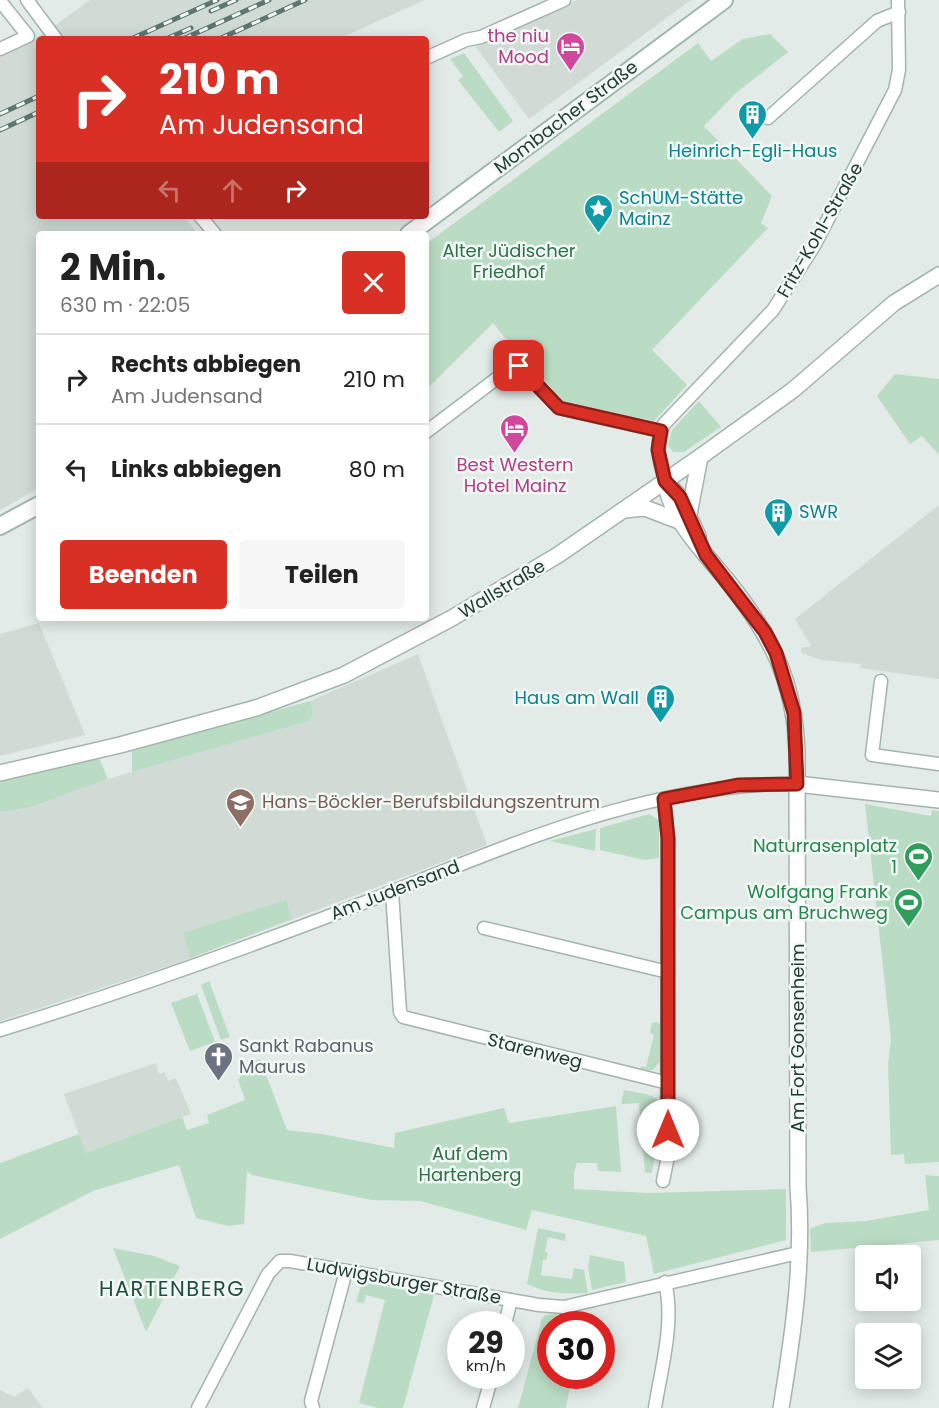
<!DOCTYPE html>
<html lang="de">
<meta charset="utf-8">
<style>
body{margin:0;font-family:Poppins,sans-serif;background:#f6f6f6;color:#222;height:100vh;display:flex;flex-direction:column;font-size:22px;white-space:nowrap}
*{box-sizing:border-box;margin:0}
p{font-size:20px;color:#767676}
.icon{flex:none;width:33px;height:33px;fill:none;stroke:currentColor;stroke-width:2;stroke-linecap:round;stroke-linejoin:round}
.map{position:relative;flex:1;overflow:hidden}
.sheet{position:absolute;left:36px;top:231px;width:393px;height:390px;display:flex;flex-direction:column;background:#fff;border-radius:6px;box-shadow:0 3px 15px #0003}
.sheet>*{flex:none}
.top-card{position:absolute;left:36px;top:36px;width:393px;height:183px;border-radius:6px;box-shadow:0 3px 15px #0003;background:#d93025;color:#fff;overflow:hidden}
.controls{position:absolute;left:855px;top:1245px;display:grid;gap:12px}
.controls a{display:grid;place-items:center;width:66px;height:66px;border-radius:6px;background:#fff;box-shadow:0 3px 15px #0003;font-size:30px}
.speed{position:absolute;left:447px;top:1311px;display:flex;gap:12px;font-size:30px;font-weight:700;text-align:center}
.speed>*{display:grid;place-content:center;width:78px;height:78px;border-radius:50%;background:#fff;box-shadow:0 3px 15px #0003;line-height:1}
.speed small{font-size:15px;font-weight:400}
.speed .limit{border:9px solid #d22;background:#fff;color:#111}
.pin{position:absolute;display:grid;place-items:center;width:51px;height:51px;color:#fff;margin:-26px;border-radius:12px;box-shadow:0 3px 9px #0006}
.me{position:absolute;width:66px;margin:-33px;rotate:0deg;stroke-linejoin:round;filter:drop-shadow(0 0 4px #0008)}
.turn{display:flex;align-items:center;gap:21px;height:126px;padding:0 24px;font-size:27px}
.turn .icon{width:78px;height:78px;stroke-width:2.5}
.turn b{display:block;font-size:42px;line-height:51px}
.lanes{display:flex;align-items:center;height:57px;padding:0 24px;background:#0003;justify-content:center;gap:30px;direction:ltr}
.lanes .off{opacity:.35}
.round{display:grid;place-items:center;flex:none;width:63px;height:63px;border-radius:6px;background:#f6f6f6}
.headline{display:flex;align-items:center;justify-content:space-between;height:102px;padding:0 24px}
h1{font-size:36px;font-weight:700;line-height:45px}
.cta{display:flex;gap:12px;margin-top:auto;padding:12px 24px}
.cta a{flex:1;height:69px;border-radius:6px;background:#d93025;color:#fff;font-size:24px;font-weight:700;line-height:69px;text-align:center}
.cta a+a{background:#f6f6f6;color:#222}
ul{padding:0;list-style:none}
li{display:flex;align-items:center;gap:18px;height:90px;padding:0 24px;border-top:2px solid #e0e0e0}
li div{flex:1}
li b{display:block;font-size:22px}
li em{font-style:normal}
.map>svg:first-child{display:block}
.built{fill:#d0dbd6}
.green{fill:#bbdcc4}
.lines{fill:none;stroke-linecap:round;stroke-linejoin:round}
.minor-casing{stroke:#a5b3ae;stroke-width:15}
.tertiary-casing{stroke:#a5b3ae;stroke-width:18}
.secondary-casing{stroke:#a0b7af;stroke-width:20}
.minor{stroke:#fff;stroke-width:12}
.tertiary{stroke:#fff;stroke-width:15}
.secondary{stroke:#fff;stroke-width:16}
.rail-casing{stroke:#5d7770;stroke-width:5}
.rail{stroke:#f2f8f5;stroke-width:3;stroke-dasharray:9;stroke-linecap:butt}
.route-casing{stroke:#8d1f18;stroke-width:15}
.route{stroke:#d93025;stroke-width:10}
.labels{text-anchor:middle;stroke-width:5;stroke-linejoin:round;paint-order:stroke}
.hotel-label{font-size:18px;fill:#b23c85;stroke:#f2f8f5;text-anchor:end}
.street-label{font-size:18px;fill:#223c35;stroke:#f2f8f5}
.culture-label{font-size:18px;fill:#0d838f;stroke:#f2f8f5;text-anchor:start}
.park-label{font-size:18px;fill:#2e7148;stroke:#f2f8f5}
.education-label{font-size:18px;fill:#785e54;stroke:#f2f8f5;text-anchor:start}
.leisure-label{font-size:18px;fill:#27864d;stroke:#f2f8f5;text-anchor:end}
.worship-label{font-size:18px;fill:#5b616d;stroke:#f2f8f5;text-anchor:start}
.quarter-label{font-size:21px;letter-spacing:1.5px;fill:#1f4d42;stroke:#f2f8f5}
</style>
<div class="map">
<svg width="939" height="1408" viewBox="0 0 939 1408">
<rect width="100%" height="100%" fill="#e2ebe7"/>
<g class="built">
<path d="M90 0H425L338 39H39V216H184L198 234H39V488L0 510V56L36 39Z"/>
<path d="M577 0H691L529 119 475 46Z"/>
<path d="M939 505V679L860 668 861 664 822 660 801 653V648L811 646 795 619Z"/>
<path d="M39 623 85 735 0 756V634Z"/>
<path d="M418 654 487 845 178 963 0 1021V812L32 807 108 779 308 721 313 713 310 701Z"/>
<path d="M156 1063 159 1074 165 1072 168 1081 176 1078 191 1114 86 1153 64 1094Z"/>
<path d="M28 1388 43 1408H0V1390L14 1397Z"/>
</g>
<g class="green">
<path d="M770 34 788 52 736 93 704 126 772 196 761 223 768 228 652 350 687 385 654 421 563 403 529 360 518 354 493 323 430 386 426 380V244L698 43 711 61 743 39Z"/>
<path d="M464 53 513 121 499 132 458 80 463 76 450 59Z"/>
<path d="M895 374 939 379V455L922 436 910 444 877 396Z"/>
<path d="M699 401 721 427 684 452H673L668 445 672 430Z"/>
<path d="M310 701 313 714 309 721 132 772V751Z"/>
<path d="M99 758 108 779 32 807 0 812V781Z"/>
<path d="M865 804 931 816 932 810 939 811V1162L905 1164 904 1154 891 1155 888 1064 891 1039Z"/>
<path d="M649 814 659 820V858L645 860 600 850V828Z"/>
<path d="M596 829 595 851 550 841Z"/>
<path d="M286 900 292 919 190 958 183 933Z"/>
<path d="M209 981 230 1037 221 1040 201 985Z"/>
<path d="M197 994 215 1042 190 1051 171 1003Z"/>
<path d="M657 1022 661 1026 660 1061 653 1070H640L641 1066 646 1067 654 1035 650 1033 652 1023Z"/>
<path d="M260 1059 287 1130 322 1134 394 1148 395 1133 504 1108 509 1123 616 1106 621 1172 598 1171 597 1163H577L574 1172V1189L648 1193 786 1189V1240L654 1274 646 1236 532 1210 526 1230 420 1201 372 1200 252 1175 247 1171 244 1224 228 1226 196 1218 179 1165 93 1191 0 1239V1163L79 1134 86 1153 182 1117 187 1130 209 1123 207 1115 245 1100 238 1079 240 1078 238 1067Z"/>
<path d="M624 1090C633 1092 649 1093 656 1099 671 1110 653 1159 652 1173H645L639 1103 621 1104Z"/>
<path d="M925 1175 939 1176V1240L811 1252 810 1229 825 1223 866 1221 929 1210Z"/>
<path d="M538 1228 566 1234 565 1241 548 1237 545 1252 548 1253 546 1260H543L541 1275 572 1279 574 1268 584 1270 588 1293C566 1294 547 1294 527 1284Z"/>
<path d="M113 1248 154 1256 180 1266 146 1332Z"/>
<path d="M590 1255 624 1262 626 1282 592 1290 588 1267Z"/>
<path d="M366 1283 434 1295 403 1408H378L359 1403 385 1300 366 1295 364 1303 356 1302 361 1286Z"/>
<path d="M581 1313 580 1324H550V1376H572L566 1408H518L542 1319 545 1315Z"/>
</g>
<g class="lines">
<defs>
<g id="minor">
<path d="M27 0 56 39"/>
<path d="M0 1 28 36 0 49"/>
<path d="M426 58 466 40 481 37 564 0"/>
<path d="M768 118 877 21 899 12"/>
<path d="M200 216 215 234"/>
<path d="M426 432 504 373 519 366 559 408 661 431"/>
<path d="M665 481C659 461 654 444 664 424L773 310 814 246 895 90 899 70 898 0"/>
<path d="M881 681 872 755 939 764"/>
<path d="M392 892 400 1012 403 1017 668 1083"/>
<path d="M484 928 668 972"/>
<path d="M0 1030C127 991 252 946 376 898 511 845 650 782 797 784"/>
<path d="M663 1181 667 1161 668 838 664 799"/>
<path d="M505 1324 511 1300"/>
<path d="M198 1408 268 1274 280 1261H290L539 1305 564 1307 798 1253"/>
<path d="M313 1408 311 1401 346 1271"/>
<path d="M483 1408 492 1376"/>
<path d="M655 1408C661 1368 675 1323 665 1282"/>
</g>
<g id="tertiary">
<path d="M665 481C672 521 700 547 725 578 770 633 795 680 797 753L798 1187C804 1261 793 1335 781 1408"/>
<path d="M665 481 680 497 698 536"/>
<path d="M624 510 645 508 679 521"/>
<path d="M689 514 700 457"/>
<path d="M0 773 120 745 256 708 344 675 452 618 558 555 700 457 793 390 894 303 939 275"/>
<path d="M797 784 939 800"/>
</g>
<g id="secondary">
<path d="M409 234 724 0"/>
<path d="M0 526 39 505"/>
</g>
</defs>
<use href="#minor" class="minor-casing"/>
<use href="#tertiary" class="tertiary-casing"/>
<use href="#secondary" class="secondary-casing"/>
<use href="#minor" class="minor"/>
<use href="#tertiary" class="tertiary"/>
<use href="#secondary" class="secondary"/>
<defs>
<g id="rail">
<path d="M211 11 236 0"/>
<path d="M131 39 217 0"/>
<path d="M166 39 191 28"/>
<path d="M183 39 269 0"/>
<path d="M219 39 305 0"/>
<path d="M0 114 39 96"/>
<path d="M0 130 39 112"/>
</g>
</defs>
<use href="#rail" class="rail-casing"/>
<use href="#rail" class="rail"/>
</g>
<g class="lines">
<defs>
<path id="route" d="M519 366 559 408 661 431 658 450 665 481 680 497 706 555 765 632 776 653 794 713 797 784 738 785 664 799 668 838V1130"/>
</defs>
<use href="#route" class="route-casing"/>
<use href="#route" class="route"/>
</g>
<defs>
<symbol id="hotel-pin" viewBox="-11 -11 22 30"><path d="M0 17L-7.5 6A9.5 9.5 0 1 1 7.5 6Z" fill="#d1479c" stroke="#f2f8f5"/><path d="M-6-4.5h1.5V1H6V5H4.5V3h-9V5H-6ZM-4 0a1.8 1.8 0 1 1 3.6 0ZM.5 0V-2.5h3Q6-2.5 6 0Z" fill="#fff"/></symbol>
<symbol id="building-pin" viewBox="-11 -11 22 30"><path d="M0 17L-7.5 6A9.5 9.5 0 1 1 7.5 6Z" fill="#0f9aa8" stroke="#f2f8f5"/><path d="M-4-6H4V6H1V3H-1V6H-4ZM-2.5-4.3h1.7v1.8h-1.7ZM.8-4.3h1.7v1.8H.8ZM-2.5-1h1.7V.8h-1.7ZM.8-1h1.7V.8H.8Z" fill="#fff"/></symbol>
<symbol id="sight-pin" viewBox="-11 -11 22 30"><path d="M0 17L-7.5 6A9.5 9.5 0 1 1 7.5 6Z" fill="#0f9aa8" stroke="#f2f8f5"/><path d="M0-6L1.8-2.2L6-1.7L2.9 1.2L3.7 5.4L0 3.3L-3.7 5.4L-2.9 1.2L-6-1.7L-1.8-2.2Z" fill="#fff"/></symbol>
<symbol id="school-pin" viewBox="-11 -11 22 30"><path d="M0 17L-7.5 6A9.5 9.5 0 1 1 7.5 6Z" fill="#8d6e63" stroke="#f2f8f5"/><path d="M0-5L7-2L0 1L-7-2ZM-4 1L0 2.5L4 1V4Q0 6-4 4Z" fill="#fff"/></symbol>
<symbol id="stadium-pin" viewBox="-11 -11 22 30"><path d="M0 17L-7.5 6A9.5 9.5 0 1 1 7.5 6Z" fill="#2e9e5b" stroke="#f2f8f5"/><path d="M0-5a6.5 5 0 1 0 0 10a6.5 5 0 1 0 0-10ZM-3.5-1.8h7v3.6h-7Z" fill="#fff"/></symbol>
<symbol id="church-pin" viewBox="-11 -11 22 30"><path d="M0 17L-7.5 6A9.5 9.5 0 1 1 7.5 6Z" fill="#6b7280" stroke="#f2f8f5"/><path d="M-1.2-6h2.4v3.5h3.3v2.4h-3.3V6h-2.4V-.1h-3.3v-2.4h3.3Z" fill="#fff"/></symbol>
</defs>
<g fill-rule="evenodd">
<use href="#hotel-pin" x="554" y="30" width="33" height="45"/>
<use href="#building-pin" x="736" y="98" width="33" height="45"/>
<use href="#sight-pin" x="582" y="192" width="33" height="45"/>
<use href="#hotel-pin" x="498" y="412" width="33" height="45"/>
<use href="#building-pin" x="762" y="496" width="33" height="45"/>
<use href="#building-pin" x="644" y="682" width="33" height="45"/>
<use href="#school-pin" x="224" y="786" width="33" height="45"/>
<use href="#stadium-pin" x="902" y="840" width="33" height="45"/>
<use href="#stadium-pin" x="892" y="886" width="33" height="45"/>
<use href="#church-pin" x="202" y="1040" width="33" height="45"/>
</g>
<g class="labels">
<g class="hotel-label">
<text x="549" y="42">the niu<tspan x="549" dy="21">Mood</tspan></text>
<text x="515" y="471" text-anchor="middle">Best Western<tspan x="515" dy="21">Hotel Mainz</tspan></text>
</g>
<g class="street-label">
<text transform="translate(566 117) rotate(-37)" y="6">Mombacher Straße</text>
<text transform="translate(820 230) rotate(-60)" y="6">Fritz-Kohl-Straße</text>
<text transform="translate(502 589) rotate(-31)" y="6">Wallstraße</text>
<text transform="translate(395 890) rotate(-21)" y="6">Am Judensand</text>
<text transform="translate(798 1038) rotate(-90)" y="6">Am Fort Gonsenheim</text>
<text transform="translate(535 1051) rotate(14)" y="6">Starenweg</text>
<text transform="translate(404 1281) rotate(10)" y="6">Ludwigsburger Straße</text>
</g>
<g class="culture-label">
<text x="753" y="157" text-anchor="middle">Heinrich-Egli-Haus</text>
<text x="619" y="204">SchUM-Stätte<tspan x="619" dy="21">Mainz</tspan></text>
<text x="799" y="518">SWR</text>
<text x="639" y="704" text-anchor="end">Haus am Wall</text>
</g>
<g class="park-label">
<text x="509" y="257">Alter Jüdischer<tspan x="509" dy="21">Friedhof</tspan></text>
<text x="470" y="1160">Auf dem<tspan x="470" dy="21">Hartenberg</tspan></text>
</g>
<g class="education-label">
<text x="262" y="808">Hans-Böckler-Berufsbildungszentrum</text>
</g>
<g class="leisure-label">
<text x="897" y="852">Naturrasenplatz<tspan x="897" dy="21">1</tspan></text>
<text x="888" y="898">Wolfgang Frank<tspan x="888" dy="21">Campus am Bruchweg</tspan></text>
</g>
<g class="worship-label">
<text x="239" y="1052">Sankt Rabanus<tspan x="239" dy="21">Maurus</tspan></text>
</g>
<g class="quarter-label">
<text x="172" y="1296">HARTENBERG</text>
</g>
</g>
</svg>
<div class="controls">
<a><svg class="icon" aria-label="sound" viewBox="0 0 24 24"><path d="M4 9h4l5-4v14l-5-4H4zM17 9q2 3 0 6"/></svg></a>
<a><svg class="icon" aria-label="layers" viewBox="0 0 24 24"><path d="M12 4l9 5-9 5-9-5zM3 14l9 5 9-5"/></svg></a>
</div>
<div class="speed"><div>29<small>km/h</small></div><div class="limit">30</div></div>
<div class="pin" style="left:519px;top:366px;background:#d93025"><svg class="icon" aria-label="arrive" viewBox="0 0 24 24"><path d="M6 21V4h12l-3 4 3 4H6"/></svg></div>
<svg class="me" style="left:668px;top:1130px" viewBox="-20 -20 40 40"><circle r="19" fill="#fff"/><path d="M0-13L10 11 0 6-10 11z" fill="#d93025"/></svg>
<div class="top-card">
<div class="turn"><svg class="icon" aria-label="right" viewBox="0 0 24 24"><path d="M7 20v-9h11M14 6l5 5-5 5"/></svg><div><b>210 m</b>Am Judensand</div></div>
<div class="lanes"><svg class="icon off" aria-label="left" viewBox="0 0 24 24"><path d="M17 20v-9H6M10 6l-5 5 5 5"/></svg><svg class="icon off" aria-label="ahead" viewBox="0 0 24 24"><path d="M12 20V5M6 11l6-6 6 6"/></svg><svg class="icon" aria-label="right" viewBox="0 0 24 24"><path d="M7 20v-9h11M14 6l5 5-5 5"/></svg></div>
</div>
<section class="sheet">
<div class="headline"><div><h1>2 Min.</h1><p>630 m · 22:05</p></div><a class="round" style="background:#d93025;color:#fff"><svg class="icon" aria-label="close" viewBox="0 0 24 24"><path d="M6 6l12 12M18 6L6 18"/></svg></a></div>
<ul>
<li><svg class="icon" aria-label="right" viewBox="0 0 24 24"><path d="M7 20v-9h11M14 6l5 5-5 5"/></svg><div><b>Rechts abbiegen</b><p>Am Judensand</p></div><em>210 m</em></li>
<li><svg class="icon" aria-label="left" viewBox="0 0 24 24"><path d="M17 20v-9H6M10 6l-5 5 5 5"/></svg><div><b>Links abbiegen</b></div><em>80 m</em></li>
</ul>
<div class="cta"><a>Beenden</a><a>Teilen</a></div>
</section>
</div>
